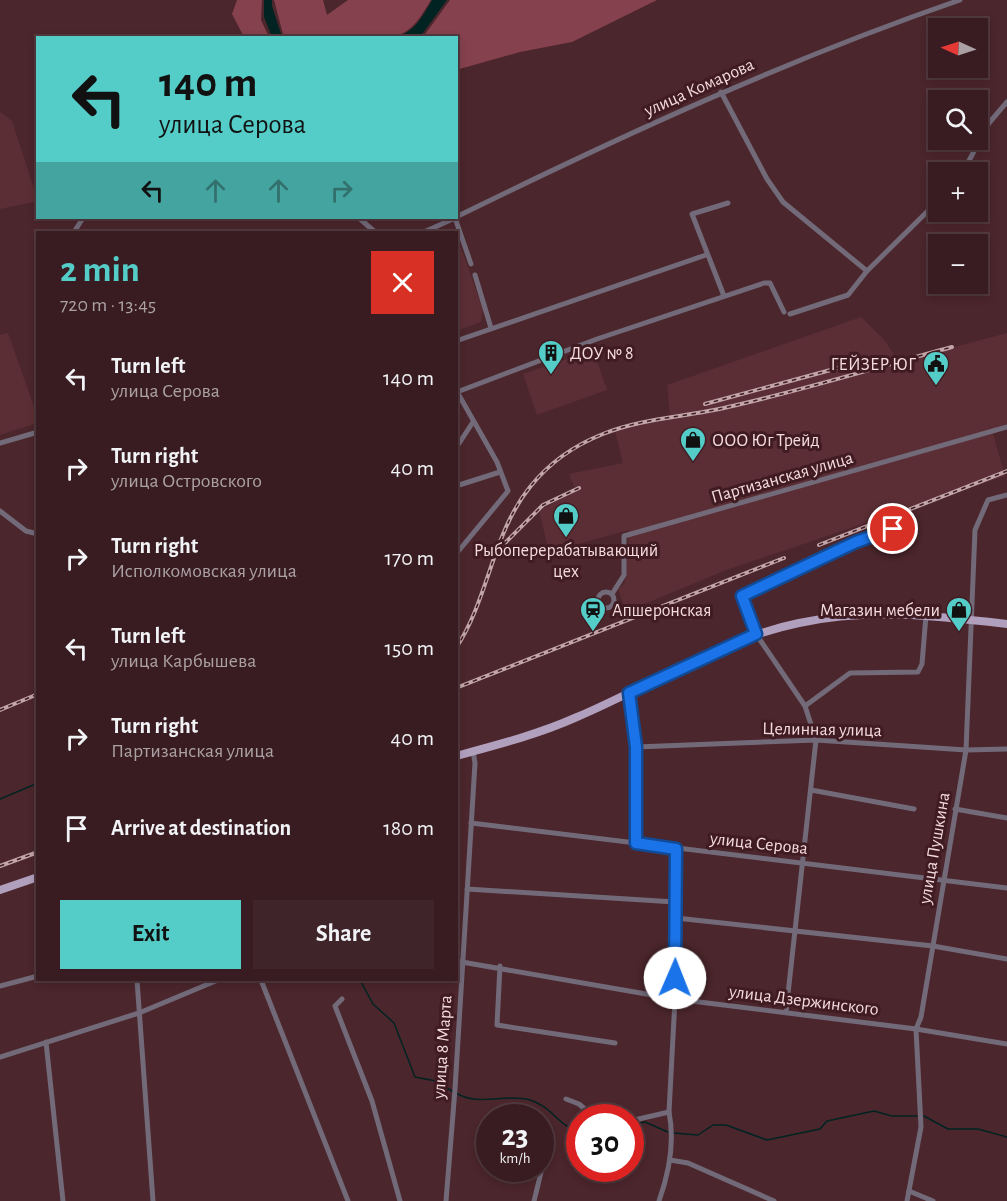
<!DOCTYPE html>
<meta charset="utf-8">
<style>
body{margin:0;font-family:"Alegreya Sans",sans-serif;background:#3f252a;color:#f1f3f6;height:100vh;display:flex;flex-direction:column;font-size:22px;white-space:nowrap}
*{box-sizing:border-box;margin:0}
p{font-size:20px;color:#aba1a5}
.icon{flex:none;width:33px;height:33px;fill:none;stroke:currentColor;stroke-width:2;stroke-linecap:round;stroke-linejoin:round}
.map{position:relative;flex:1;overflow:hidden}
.drawer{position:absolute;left:36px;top:231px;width:422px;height:750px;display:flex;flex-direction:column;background:#381c21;border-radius:0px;box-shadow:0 3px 9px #0003,0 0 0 2px #523a3f}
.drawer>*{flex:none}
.banner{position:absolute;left:36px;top:36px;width:422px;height:183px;border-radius:0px;box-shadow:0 3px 9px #0003,0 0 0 2px #523a3f;background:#54cdc8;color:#111;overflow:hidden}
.needle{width:39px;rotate:273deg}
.fabs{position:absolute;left:928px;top:18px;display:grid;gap:12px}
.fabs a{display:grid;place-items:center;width:60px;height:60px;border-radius:0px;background:#381c21;box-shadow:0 3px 9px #0003,0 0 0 2px #523a3f;font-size:30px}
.speed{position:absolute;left:476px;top:1104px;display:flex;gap:12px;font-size:30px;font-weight:700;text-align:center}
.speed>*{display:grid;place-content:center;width:78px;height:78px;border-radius:50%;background:#381c21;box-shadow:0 3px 9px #0003,0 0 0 2px #523a3f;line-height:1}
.speed small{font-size:15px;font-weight:400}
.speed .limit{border:9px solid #d22;background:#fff;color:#111}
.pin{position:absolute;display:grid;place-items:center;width:51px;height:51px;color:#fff;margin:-26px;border:3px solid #fff;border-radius:50%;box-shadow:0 2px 6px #0007}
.me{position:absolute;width:66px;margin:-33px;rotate:1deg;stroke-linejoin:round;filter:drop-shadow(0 0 4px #0008)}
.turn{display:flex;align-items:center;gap:21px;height:126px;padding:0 24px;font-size:27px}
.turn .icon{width:78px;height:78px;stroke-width:2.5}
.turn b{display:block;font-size:42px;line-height:51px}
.lanes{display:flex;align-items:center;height:57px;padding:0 24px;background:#0003;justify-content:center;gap:30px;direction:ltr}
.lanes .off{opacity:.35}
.round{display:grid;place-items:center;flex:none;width:63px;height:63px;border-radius:0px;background:#3f252a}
.head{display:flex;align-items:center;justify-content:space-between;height:102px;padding:0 24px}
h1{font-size:36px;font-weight:700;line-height:45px;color:#54cdc8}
.primary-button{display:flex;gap:12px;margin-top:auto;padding:12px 24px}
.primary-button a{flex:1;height:69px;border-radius:0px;background:#54cdc8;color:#111;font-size:24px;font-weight:700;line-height:69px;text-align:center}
.primary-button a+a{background:#3f252a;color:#f1f3f6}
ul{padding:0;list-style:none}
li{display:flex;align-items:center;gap:18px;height:90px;padding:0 24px}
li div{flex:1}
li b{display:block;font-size:22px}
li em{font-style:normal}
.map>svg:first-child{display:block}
.built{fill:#5a2e34}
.green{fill:#85414d}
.water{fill:#012322}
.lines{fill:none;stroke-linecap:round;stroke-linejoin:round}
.stream{stroke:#012322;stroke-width:1.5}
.minor{stroke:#726a79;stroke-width:5}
.primary{stroke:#b19fbe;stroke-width:8}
.rail-casing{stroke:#c1a5a8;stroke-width:4}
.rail{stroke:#401c22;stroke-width:1.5;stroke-dasharray:4.5;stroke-linecap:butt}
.route-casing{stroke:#114b97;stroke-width:15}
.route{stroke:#1a73e8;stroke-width:10}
.labels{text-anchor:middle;stroke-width:6;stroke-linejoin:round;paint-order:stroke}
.street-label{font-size:18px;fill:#f4dbdd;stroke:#401c22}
.poi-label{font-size:18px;fill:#f4dbdd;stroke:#401c22;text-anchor:start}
</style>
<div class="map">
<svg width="1007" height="1201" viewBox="0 0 1007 1201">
<rect width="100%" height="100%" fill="#4b262c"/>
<g class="built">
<path d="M0 112 12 121 38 201 0 209Z"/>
<path d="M456 234 483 309 481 322 456 331Z"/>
<path d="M861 317 886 342 898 362 1007 333V424L992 430 1005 476 729 569 637 607 624 606 618 589 625 583 629 530 549 552 539 511 576 491 569 474 623 463 615 431 670 416 667 385Z"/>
<path d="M8 333 37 415V423L0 435V335Z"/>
<path d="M593 350 607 390 537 415 523 374Z"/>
</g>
<g class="green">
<path d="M237 0H262L261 20 269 37H244L232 14Z"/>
<path d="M274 0H323L327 15 348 0H431C421 16 414 30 395 37L284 38Z"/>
<path d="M450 0H657L572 42 520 52 456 70V38L423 37Z"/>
</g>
<g class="water">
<path d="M264 0H272V6L282 37H272L264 17Z"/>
<path d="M432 0H447L423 33 416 37H397C415 31 423 16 432 0Z"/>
</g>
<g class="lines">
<g class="stream">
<path d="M0 799 38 783"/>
<path d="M360 980 373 1004 394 1023 415 1077 436 1081 452 1091"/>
<path d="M456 1093C479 1107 506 1093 530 1100 551 1106 560 1127 579 1132"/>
<path d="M924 1116 948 1129H978L1007 1137"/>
<path d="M630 1125 645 1122 668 1132"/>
<path d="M673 1133 698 1135 713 1125H726L767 1140 820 1129 827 1121 874 1111 892 1116H917"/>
</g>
<g class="minor">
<path d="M721 92 767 179 783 202 867 271"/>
<path d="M963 172 989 123 1007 102"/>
<path d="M456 217C621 136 786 60 960 0"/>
<path d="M359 218 375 232"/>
<path d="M74 232 83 218"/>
<path d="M424 232 455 218 471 264"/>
<path d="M475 275 491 328"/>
<path d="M724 296 692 214 728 203"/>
<path d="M790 314 848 295 867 271 939 200"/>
<path d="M456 341 706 255"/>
<path d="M456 390 497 462 508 491 456 554"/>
<path d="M457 392 597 339 764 283H770L784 312"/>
<path d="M0 443 38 432"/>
<path d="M456 448 473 422"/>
<path d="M456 486 500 472"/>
<path d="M0 511 26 531 38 534"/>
<circle cx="606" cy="600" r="8"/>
<path d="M612 594 624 575V536L1007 427"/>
<path d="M629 693 636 747V843"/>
<path d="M805 706 850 673 918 672 922 664 926 615"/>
<path d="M636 747 816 740 966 750 1007 749"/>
<path d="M811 790 914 809"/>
<path d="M955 809 1007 818"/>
<path d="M471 823 1007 888"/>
<path d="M467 889 675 902"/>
<path d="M676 918 933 946 1007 959"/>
<path d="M456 961 675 999 916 1029 1007 1044"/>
<path d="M500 966 497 1025 615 1043"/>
<path d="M137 980 153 1201"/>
<path d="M261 980 348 1201"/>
<path d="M0 986 38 976"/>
<path d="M342 999 335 1006 372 1101 400 1201"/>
<path d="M786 1012 816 740 805 706 756 634 742 596 856 542 911 522"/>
<path d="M46 1042 63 1201"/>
<path d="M0 1057 139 1013 218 980"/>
<path d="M566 1099 579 1104 595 1118"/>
<path d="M630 1121 669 1112"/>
<path d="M670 1160 688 1163 774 1201"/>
<path d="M909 1191 933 1201"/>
<path d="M446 1201 455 1089 475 763 473 751"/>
<path d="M534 1201 548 1144"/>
<path d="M659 1201C669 1173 675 1142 669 1112L675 999 676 849"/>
<path d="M907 1201 921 1127 916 1029 921 1017 966 750 975 530 988 500 1007 495"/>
</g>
<g class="primary">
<path d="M456 756C497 745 539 734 577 717 651 686 720 639 799 623 869 608 937 616 1007 624"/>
<path d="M0 890 38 877"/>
</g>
<defs>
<g id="rail">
<path d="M705 404 838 368"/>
<path d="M504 544 543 505 579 488"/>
<path d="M819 545 1007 471"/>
<path d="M456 648C489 598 492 534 530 487 549 463 575 445 603 434 642 418 687 417 728 407 803 390 878 367 952 347"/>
<path d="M456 688 784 558"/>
<path d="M0 710 38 694"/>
<path d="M0 866 38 852"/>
</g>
</defs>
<use href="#rail" class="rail-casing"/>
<use href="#rail" class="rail"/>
</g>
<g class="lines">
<defs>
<path id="route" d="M675 978 676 849 636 843V747L629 693 756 634 742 596 856 542 893 529"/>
</defs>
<use href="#route" class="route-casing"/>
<use href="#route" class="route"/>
</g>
<defs>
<symbol id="building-pin" viewBox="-11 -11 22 30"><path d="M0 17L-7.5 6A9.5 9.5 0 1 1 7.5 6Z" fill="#54cdc8" stroke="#401c22"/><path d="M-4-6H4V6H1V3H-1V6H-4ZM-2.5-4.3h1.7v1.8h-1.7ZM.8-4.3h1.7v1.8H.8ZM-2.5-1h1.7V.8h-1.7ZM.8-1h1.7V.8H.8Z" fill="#111"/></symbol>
<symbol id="civic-pin" viewBox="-11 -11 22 30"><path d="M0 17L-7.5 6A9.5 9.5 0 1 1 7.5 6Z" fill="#54cdc8" stroke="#401c22"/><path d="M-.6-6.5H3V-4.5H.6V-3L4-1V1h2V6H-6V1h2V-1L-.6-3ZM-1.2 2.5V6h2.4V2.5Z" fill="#111"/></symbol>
<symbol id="shop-pin" viewBox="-11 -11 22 30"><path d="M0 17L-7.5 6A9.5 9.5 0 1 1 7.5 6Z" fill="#54cdc8" stroke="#401c22"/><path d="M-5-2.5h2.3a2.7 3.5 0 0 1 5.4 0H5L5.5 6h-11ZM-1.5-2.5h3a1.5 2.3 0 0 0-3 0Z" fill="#111"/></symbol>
<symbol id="station-pin" viewBox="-11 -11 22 30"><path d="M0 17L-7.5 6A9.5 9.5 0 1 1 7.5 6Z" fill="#54cdc8" stroke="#401c22"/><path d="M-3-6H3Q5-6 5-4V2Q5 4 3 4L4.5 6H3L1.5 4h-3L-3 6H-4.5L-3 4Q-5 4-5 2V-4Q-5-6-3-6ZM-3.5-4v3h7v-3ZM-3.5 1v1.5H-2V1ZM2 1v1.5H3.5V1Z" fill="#111"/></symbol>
</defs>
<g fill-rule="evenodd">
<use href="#building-pin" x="536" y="338" width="30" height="40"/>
<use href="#civic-pin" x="921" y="349" width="30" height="40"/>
<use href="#shop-pin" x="678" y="425" width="30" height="40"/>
<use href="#shop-pin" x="551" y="501" width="30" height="40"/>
<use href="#station-pin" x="578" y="595" width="30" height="40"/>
<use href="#shop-pin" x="944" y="595" width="30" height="40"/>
</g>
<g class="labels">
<g class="street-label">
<text transform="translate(699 87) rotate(-24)" y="6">улица Комарова</text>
<text transform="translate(782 477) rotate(-16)" y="6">Партизанская улица</text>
<text transform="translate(822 729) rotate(1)" y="6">Целинная улица</text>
<text transform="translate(759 843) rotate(6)" y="6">улица Серова</text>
<text transform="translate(934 848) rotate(-80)" y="6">улица Пушкина</text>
<text transform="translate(804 1000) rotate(7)" y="6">улица Дзержинского</text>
<text transform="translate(442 1047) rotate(-86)" y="6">улица 8 Марта</text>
</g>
<g class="poi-label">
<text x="570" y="359">ДОУ № 8</text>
<text x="916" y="370" text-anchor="end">ГЕЙЗЕР ЮГ</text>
<text x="712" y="446">ООО Юг Трейд</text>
<text x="566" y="556" text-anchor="middle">Рыбоперерабатывающий<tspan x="566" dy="21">цех</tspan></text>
<text x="612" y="616">Апшеронская</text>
<text x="940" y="616" text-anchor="end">Магазин мебели</text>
</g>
</g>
</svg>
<div class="fabs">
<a><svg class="needle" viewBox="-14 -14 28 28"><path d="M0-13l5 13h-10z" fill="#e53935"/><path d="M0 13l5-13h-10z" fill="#aba1a5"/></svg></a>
<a><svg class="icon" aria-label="search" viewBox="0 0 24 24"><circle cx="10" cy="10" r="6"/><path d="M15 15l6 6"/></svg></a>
<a>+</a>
<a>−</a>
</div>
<div class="speed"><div>23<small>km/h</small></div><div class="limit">30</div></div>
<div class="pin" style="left:893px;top:529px;background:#d93025"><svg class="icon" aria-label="arrive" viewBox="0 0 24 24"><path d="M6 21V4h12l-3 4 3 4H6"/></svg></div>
<svg class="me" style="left:675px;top:978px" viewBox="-20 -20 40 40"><circle r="19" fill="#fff"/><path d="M0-13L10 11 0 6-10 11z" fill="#1a73e8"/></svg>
<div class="banner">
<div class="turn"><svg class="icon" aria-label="left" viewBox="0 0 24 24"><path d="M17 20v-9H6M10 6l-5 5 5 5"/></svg><div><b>140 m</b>улица Серова</div></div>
<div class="lanes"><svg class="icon" aria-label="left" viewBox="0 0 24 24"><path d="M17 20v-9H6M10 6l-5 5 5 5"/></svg><svg class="icon off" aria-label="ahead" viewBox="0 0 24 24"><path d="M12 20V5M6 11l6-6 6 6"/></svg><svg class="icon off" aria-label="ahead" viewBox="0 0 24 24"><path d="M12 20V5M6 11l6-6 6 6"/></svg><svg class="icon off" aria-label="right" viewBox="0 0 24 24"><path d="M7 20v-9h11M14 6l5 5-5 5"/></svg></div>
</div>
<section class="drawer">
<div class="head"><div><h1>2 min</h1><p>720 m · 13:45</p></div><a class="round" style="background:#d93025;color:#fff"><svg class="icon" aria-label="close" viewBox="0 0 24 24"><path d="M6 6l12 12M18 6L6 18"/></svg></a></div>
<ul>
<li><svg class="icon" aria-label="left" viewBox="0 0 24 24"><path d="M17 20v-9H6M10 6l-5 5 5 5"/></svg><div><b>Turn left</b><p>улица Серова</p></div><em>140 m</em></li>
<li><svg class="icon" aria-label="right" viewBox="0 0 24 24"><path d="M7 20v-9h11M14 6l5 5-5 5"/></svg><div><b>Turn right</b><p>улица Островского</p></div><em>40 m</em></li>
<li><svg class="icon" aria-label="right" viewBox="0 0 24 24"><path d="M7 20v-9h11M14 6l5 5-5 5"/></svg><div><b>Turn right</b><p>Исполкомовская улица</p></div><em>170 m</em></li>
<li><svg class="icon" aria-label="left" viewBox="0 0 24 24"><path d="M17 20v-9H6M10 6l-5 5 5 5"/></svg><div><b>Turn left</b><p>улица Карбышева</p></div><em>150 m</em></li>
<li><svg class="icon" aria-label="right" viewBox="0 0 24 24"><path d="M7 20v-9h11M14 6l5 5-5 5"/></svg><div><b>Turn right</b><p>Партизанская улица</p></div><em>40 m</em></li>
<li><svg class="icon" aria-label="arrive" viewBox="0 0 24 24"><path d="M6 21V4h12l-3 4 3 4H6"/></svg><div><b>Arrive at destination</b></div><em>180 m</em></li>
</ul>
<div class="primary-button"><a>Exit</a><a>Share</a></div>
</section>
</div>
